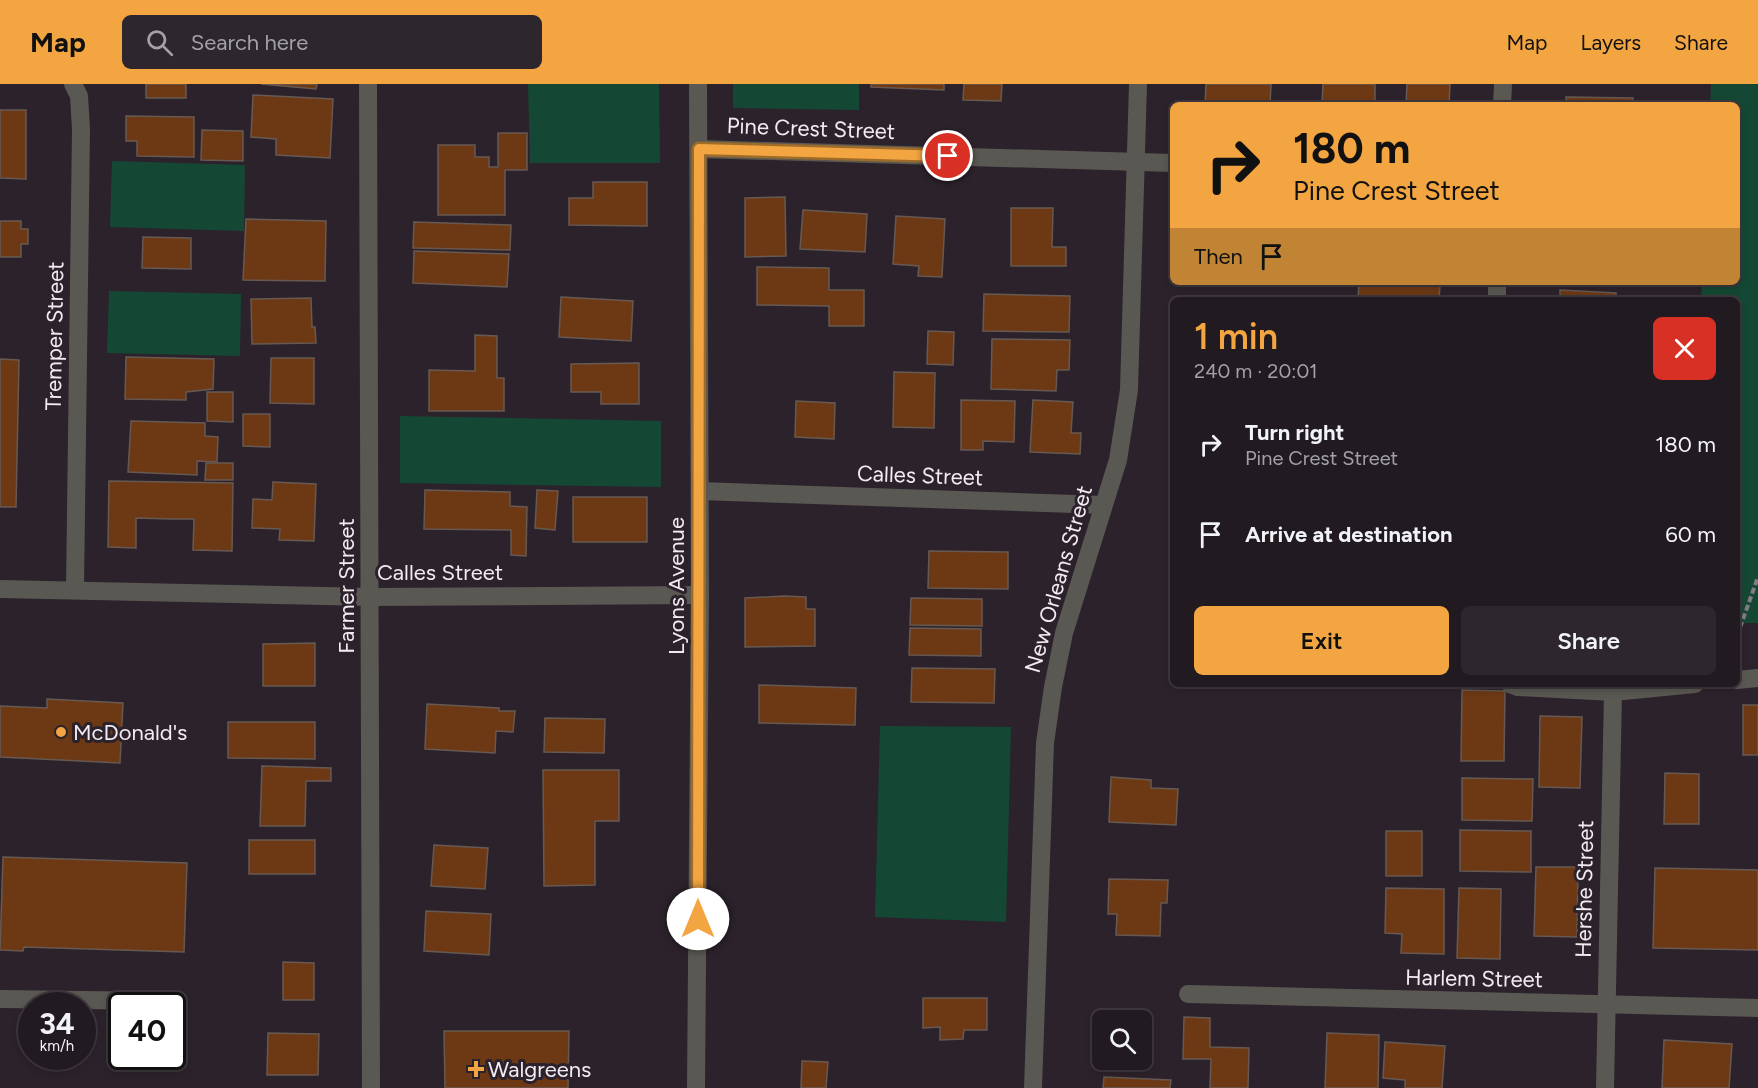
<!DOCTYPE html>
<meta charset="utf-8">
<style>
body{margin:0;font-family:Figtree,sans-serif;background:#2d272d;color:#f1f3f6;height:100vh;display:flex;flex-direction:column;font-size:22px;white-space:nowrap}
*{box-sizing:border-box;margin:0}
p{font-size:20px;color:#a2a1a5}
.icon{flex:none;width:33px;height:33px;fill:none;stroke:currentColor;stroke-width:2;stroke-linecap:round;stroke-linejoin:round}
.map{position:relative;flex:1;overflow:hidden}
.panel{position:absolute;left:1170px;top:213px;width:570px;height:390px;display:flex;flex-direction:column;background:#211a20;border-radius:9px;box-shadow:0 3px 9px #0003,0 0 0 2px #3e383e}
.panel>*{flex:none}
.hud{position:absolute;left:1170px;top:18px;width:570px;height:183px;border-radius:9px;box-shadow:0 3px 9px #0003,0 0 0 2px #3e383e;background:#f2a541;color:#111;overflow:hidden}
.fabs{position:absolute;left:1092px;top:926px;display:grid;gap:12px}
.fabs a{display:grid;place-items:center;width:60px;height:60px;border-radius:9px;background:#211a20;box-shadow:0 3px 9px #0003,0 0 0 2px #3e383e;font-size:30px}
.speed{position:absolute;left:18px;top:908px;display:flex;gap:12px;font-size:30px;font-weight:700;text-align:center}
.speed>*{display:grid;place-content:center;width:78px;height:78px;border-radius:50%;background:#211a20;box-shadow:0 3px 9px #0003,0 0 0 2px #3e383e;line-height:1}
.speed small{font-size:15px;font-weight:400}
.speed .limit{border:3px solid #111;border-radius:9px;background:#fff;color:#111}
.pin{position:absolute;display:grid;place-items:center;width:51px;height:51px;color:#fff;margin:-26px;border:3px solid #fff;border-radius:50%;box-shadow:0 2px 6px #0007}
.me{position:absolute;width:66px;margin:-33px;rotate:0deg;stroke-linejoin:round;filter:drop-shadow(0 0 4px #0008)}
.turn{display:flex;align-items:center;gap:21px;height:126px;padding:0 24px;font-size:27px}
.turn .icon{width:78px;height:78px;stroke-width:2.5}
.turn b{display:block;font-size:42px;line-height:51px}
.then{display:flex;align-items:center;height:57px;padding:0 24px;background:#0003;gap:12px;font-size:22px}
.round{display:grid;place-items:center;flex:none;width:63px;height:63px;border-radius:9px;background:#2d272d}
.overview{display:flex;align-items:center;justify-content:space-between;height:102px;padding:0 24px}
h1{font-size:36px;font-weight:600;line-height:45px;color:#f2a541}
.action{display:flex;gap:12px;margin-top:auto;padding:12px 24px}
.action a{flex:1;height:69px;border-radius:9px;background:#f2a541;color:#111;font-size:24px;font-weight:600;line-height:69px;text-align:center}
.action a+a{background:#2d272d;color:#f1f3f6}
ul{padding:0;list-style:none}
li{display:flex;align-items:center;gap:18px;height:90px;padding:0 24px}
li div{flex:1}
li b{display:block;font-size:22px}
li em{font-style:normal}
header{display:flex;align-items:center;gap:36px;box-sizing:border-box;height:84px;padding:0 30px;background:#f2a541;color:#111}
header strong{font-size:28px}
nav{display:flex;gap:33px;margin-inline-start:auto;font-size:21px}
.search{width:420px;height:54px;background:#2d272d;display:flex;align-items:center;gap:15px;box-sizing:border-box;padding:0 21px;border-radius:9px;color:#a2a1a5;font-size:22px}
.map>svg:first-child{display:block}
.green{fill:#154834}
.building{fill:#6d3915;stroke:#675952;stroke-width:1.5}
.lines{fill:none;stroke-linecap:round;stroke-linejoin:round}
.path{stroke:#847b83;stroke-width:4;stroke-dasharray:6 3;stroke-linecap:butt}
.minor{stroke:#595852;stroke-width:18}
.route-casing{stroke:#9d6b2a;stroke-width:15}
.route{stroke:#f2a541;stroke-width:10}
.poi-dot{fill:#f2a541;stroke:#2c222b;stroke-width:2}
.labels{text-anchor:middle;stroke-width:6;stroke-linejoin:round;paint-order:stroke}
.street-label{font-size:22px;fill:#f2ebf1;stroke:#2c222b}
.poi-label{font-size:22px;fill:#f2ebf1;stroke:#2c222b;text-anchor:start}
</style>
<header>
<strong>Map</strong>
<div class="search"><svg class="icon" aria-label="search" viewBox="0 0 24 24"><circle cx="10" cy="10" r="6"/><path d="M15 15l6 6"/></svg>Search here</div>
<nav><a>Map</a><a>Layers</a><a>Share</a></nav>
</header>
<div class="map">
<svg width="1758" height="1004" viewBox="0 0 1758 1004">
<rect width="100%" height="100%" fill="#2c222b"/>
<g class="green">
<path d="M528 0H659L660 79H530Z"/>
<path d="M733 0H859V26L733 24Z"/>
<path d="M1711 0H1758V539H1737V216H1701L1702 198H1737V21H1710Z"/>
<path d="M112 77 245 81 244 147 110 143Z"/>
<path d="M109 207 241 210 240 272 107 269Z"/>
<path d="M400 332 661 337V403L400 399Z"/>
<path d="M880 642 1011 643 1006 838 875 833Z"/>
</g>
<g class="building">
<rect x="146" y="0" width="40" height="14"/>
<path d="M261 0H317L316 5Z"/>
<path d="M871 0H944V6L871 3Z"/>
<path d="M964 0H1002L1001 17 963 16Z"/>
<path d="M1206 0H1271L1270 21H1205Z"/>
<path d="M1323 0H1375V21H1322Z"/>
<path d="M1407 0H1450L1449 21H1406Z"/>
<path d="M253 11 333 15 330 74 276 71V55L251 53Z"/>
<path d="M1566 13 1633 14V21H1566Z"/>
<path d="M0 26H26V95L0 94Z"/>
<path d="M126 32 194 33V73L137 72V57H126Z"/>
<path d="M202 46 243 47V77L201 76Z"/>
<path d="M498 49H527V86H505V131H438V61H475V73H489V83H498Z"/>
<path d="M593 98H647V142L569 141V114H593Z"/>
<path d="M785 113 786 172 745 173V114Z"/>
<path d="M1011 124H1053L1052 163H1066V182H1011Z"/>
<path d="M803 126 867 130 865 168 800 165Z"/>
<path d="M896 132 945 135 942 193 918 192 919 182 893 180Z"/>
<path d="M246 135 326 137 325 197 243 196Z"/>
<path d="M0 137H21V145H28V160H21V173H0Z"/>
<path d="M414 138 511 141 510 166 413 164Z"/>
<path d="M143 153 191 154V185L142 184Z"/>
<path d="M414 167 509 170 507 203 413 199Z"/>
<path d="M757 183 829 184V206H864V242H829V222L757 221Z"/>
<path d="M1359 198 1440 201 1439 216H1358Z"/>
<path d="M1560 206 1616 209V216H1560Z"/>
<path d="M984 210 1070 212 1069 248 983 247Z"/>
<path d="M561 213 633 217 631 257 559 253Z"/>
<path d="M311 214 312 243H315L316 259 252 260 251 215Z"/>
<path d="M928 247 954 248 953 281 927 280Z"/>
<path d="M475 251 497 252V294H504V327H429V286L475 287Z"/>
<path d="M992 255 1070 256 1069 286H1057L1056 307 991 305Z"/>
<path d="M126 273 214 275 213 305 186 308V316L125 315Z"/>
<path d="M271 274H314V320L270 319Z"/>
<path d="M0 275 19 276 16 423H0Z"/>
<path d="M639 279V320H601V308H571V280Z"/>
<path d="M894 288 935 289 934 344 893 343Z"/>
<path d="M207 308H233V338L207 337Z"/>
<path d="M961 316 1015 317 1014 358 983 357V366H961Z"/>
<path d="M1033 316 1073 318 1071 349H1081L1080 370 1030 368Z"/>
<path d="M796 317 835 319 834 355 795 353Z"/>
<path d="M243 330H270V363L243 362Z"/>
<path d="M131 337 205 339V352L218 353 217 378 197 377V391L128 388Z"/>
<path d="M206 379H233V396H205Z"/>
<path d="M109 397 233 399 232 467 193 466 194 435H171L136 434V464L108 463Z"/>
<path d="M273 398 316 400 314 457 279 456 280 445 252 444 253 415 272 416Z"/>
<path d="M425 406 510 408V422L527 423 526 472 511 471V446L424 445Z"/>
<path d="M537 406 558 407 555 446 535 444Z"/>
<rect x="573" y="413" width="74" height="45"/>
<path d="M929 467 1008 468V505L928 504Z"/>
<path d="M784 512 806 513V525H815V562L745 563V514Z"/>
<path d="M911 514 982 515V542L910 541Z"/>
<path d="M910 544 981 545V572L909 571Z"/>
<path d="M315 559V602H263V560Z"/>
<path d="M912 584 995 585 994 619 911 618Z"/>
<path d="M759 601 856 604 855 641 759 639Z"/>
<path d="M1462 606 1505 607 1504 677H1461Z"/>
<path d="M47 615 123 619 120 679 0 673V622L47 624Z"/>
<path d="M427 620 499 624V627H515L513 648 496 647 495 669 425 665Z"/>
<rect x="1743" y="621" width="15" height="50"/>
<path d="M1540 632 1582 633 1580 704 1539 703Z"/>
<path d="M545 634 605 635 604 669 544 668Z"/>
<path d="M228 638H315V675L228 674Z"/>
<path d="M262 682 331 684V697H306L305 742H260Z"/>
<path d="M543 686H619V737H595V801L544 802Z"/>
<path d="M1665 689 1699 690V740H1664Z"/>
<path d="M1111 693 1151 696V704L1178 705 1176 741 1109 738Z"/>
<path d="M1462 694 1533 695 1532 737 1462 736Z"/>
<path d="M1460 746 1531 747V788L1460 787Z"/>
<rect x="1386" y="747" width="36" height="45"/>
<rect x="249" y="756" width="66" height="34"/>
<path d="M434 761 488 764 485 805 431 802Z"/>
<path d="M3 773 187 779 184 868 24 863 23 867 0 866Z"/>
<path d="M1536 783H1578L1577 853 1534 852Z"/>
<path d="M1655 784 1758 786V866L1653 864Z"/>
<path d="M1109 795 1168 796 1167 819H1161L1160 852 1116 851 1117 830H1108Z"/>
<path d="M1386 804 1444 805V870L1401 869 1402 850 1385 849Z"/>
<path d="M1459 804 1501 805 1500 875 1457 874Z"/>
<path d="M426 827 491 830 489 871 424 867Z"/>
<path d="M283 878 314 879V916H283Z"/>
<path d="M923 914H987V946H964L963 955 940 956V943L923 944Z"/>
<path d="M1184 933 1210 934V963L1249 964 1248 1004H1210L1211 975H1183Z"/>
<path d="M444 947H569L568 1004H445Z"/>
<path d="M268 949 319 950 318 991H267Z"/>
<path d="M1327 949 1379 951 1378 1004H1325Z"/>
<path d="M1664 956 1732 960 1729 1004H1662Z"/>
<path d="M1385 958 1445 962 1442 1004H1405V996L1383 994Z"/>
<path d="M802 977 828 978 826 1004H801Z"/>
<path d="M1104 993 1171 996 1170 1004H1103Z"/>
</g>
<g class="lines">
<path class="path" d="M1737 552 1758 493"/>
<g class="minor">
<path d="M73 0 79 12 81 45 75 505"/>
<path d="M368 0 371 1004"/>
<path d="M1502 21 1503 0"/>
<path d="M699 65 1173 79"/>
<path d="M1497 216V198"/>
<path d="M700 407 1103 421"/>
<path d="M0 505 370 513 700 511"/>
<path d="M1737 596 1758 594"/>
<path d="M1510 600 1518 603 1613 608 1695 600"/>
<path d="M1188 910 1758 924"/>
<path d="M0 915 164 917"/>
<path d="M696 1004 700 511 698 0"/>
<path d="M1033 1004 1045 659 1053 603 1064 549 1118 376 1129 306 1138 0"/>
<path d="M1605 1004 1613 608"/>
</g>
</g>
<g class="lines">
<defs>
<path id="route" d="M698 835 699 65 948 72"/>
</defs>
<use href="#route" class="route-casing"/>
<use href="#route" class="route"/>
</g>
<g class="poi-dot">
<circle cx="61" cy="648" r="6"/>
<path d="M473 976h6v6h6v6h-6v6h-6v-6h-6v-6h6z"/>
</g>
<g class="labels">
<g class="street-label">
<text transform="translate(811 44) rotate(2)" y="8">Pine Crest Street</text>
<text transform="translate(54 252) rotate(-89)" y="8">Tremper Street</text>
<text transform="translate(920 391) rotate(2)" y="8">Calles Street</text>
<text x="440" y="496">Calles Street</text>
<text transform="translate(1058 495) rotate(-74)" y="8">New Orleans Street</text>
<text transform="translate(346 502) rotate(-90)" y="8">Farmer Street</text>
<text transform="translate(676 502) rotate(-90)" y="8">Lyons Avenue</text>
<text transform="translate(1584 805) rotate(-89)" y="8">Hershe Street</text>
<text transform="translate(1474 894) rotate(1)" y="8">Harlem Street</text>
</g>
<g class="poi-label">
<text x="73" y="656">McDonald's</text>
<text x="488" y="993">Walgreens</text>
</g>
</g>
</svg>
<div class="fabs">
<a><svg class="icon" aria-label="search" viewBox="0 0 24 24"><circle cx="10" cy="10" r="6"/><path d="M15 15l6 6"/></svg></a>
</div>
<div class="speed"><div>34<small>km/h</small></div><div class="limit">40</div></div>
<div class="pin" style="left:948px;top:72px;background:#d93025"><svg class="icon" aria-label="arrive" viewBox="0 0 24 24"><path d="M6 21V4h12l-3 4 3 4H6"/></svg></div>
<svg class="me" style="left:698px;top:835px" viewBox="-20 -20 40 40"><circle r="19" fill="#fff"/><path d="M0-13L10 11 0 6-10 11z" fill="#f2a541"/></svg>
<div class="hud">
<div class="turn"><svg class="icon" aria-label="right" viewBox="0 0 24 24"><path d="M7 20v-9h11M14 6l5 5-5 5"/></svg><div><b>180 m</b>Pine Crest Street</div></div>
<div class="then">Then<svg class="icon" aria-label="arrive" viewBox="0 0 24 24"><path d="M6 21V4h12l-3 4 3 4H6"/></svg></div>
</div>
<section class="panel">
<div class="overview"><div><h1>1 min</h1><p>240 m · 20:01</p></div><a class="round" style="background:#d93025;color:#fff"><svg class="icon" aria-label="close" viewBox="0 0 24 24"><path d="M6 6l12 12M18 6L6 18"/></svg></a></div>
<ul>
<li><svg class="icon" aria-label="right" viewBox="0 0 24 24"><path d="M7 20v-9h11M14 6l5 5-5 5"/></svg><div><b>Turn right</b><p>Pine Crest Street</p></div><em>180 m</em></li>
<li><svg class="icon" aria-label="arrive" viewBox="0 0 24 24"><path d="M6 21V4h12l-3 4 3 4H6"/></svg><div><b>Arrive at destination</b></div><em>60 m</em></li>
</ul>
<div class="action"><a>Exit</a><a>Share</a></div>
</section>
</div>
